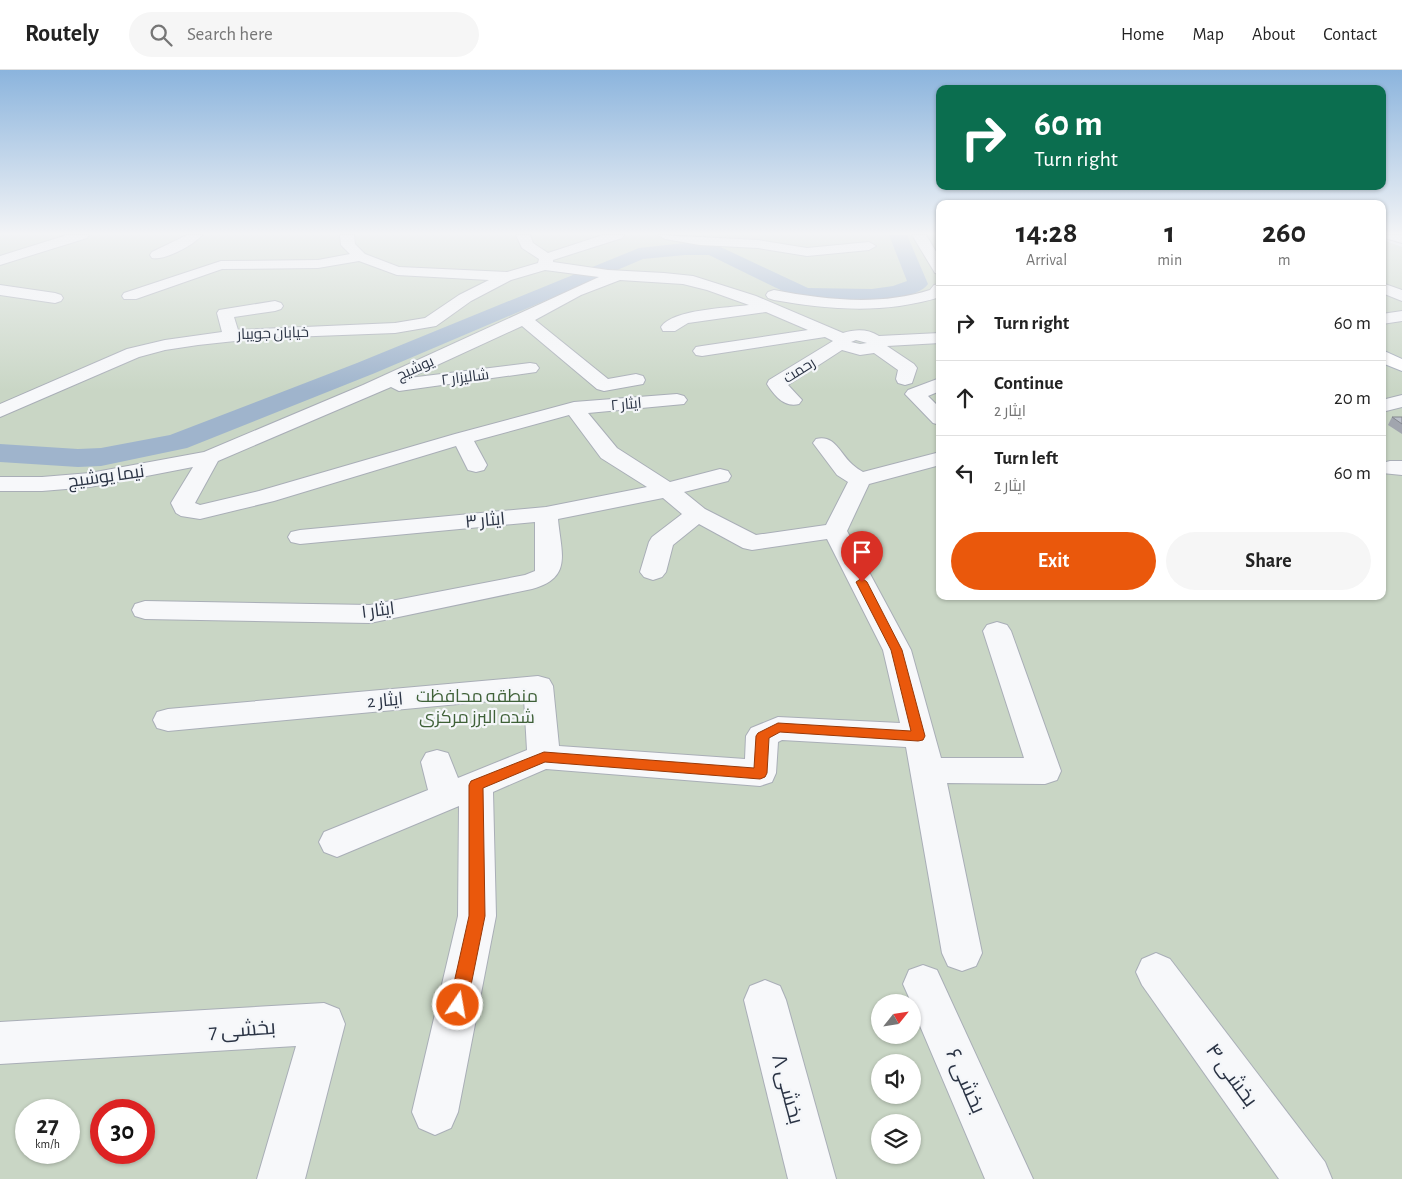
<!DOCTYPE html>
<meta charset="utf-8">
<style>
body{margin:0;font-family:"Alegreya Sans",Cairo,sans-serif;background:#f6f6f6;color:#222;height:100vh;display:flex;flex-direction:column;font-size:19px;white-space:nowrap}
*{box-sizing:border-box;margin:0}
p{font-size:16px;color:#767676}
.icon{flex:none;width:28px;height:28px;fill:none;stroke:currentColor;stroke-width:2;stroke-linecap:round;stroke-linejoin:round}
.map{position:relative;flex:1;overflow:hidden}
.sheet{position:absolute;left:936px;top:130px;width:450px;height:400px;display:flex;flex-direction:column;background:#fff;border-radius:10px;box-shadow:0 1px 4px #0004}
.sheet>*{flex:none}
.top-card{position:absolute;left:936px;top:15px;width:450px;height:105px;border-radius:10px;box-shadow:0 1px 4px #0004;background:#0b6e4f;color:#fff;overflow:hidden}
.needle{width:32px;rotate:60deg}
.fabs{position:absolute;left:871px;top:924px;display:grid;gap:10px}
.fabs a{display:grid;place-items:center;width:50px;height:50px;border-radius:50%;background:#fff;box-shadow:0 1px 4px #0004;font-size:25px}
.speed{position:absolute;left:15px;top:1029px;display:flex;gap:10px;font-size:25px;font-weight:700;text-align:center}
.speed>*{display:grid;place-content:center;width:65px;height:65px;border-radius:50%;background:#fff;box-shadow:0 1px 4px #0004;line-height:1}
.speed small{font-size:12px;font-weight:400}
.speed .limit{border:8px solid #d22;background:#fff;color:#111}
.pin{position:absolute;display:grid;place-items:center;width:42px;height:42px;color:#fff;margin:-51px -21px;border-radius:50% 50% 50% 0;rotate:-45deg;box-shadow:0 0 5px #0007}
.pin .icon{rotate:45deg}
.me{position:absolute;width:55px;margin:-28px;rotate:12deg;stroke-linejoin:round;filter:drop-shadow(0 0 4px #0008)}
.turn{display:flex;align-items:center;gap:18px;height:105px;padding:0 15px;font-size:22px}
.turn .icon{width:65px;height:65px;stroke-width:2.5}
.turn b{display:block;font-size:35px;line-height:42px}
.eta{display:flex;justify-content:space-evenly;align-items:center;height:85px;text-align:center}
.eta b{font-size:30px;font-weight:700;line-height:35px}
.cta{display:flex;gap:10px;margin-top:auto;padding:10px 15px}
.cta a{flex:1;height:58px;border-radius:30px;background:#ea580c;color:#fff;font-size:20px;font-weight:700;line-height:58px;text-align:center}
.cta a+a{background:#f6f6f6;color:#222}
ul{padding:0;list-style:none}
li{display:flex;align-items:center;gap:15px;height:75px;padding:0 15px;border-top:1px solid #e0e0e0}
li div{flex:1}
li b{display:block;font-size:19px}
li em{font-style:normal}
header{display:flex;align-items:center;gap:30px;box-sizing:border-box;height:70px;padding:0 25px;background:#fff;border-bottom:1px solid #e0e0e0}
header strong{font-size:24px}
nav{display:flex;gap:28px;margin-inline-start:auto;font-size:18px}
.search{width:350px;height:45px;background:#f6f6f6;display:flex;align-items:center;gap:12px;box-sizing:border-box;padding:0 18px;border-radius:28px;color:#767676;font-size:19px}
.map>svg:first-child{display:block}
.green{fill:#c9d6c5;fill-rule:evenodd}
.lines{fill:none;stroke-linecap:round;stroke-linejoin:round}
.river{fill:#9fb4cc;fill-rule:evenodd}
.minor-casing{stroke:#a9aeb7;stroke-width:2}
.major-casing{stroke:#a3abb8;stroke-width:2}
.minor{fill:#f7f8fa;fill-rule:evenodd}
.major{fill:#fff;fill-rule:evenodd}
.wall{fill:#a1a5ae}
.building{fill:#bbc0ca;stroke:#83868d}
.route{fill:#ea580c;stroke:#983908}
.labels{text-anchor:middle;stroke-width:4.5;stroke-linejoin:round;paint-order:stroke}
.far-street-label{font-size:15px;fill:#2b3445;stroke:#f4f6f9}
.street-label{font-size:18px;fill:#2b3445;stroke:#f4f6f9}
.park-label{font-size:18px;fill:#3f6138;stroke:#f4f6f9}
.near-street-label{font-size:21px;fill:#2b3445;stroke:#f4f6f9}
</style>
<header>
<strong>Routely</strong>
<div class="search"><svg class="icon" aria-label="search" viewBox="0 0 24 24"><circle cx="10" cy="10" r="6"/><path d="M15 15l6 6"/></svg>Search here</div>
<nav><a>Home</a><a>Map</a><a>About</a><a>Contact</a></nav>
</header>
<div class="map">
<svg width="1402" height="1109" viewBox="0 0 1402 1109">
<rect width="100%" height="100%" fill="#e4e7ec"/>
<path class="green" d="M0 165H940V526H1382L1383 170 1402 177V1109H0ZM880 932H912V965H880ZM880 992H912V1025H880ZM26 1040H69V1082H26ZM101 1040H144V1082H101ZM880 1052H912V1085H880Z"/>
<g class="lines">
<path class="river" d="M889 165H907L928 214C913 236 821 235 797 228L709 185H685L643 189 375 303 187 378 101 396 78 397 0 392V374L78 379 101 378 170 365 357 293 639 178 685 173H712L808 218 872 219 893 216 907 211Z"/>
<defs>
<g id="minor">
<path d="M67 165H89L87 168 0 195V186Z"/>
<path d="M187 165H202C194 175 164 191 152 188L150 185 152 182Z"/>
<path d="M340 165H354L355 174 365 184 399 197 507 202 538 193 539 189 522 178 516 165H530L533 173 548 183 603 165H624L622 168 553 190V192L608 200 664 203 693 206 756 226 843 263C856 259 868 259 879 266L940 263V273L887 276 914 294 917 298 912 313 905 315 898 313 896 309 898 300 874 283 860 285 842 280 788 315 802 330 799 334C784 338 774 325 767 314L769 310 833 271 825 267 702 286 696 285 693 281 696 277 702 276 808 260 766 242 688 253 675 261H663L661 257C673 239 728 238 749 235L707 220 683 214 620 210 581 225 535 250 608 309 636 304 643 306 645 310 643 314 604 321 597 319 522 256 409 308 530 293 536 294 539 298 536 302 399 321 391 317 218 391 195 433 200 435 259 421 455 364 574 332 677 324 684 326 687 330 684 334 588 343 617 378 670 412 720 399 728 401 731 406 728 411 684 422 705 439 756 465 826 455 848 412 837 405 813 373 816 369C835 364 840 384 853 395 856 398 860 400 863 402L940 382V395L869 414 847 461 911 580 941 688H1024L983 561 987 555 997 552 1007 555 1011 561 1061 701 1057 710 1045 714 947 713 982 883 976 896 962 901 948 896 942 883 906 677 782 670 778 672 776 703 772 712 760 716 546 699 493 722 496 846 458 1042 451 1058 435 1065 419 1058 412 1042 458 846 459 736 337 787 324 782 319 772 324 762 428 720 421 692 426 683 437 680 448 683 458 708 527 680 524 628 168 661 157 658 153 650 157 642 168 639 538 606 549 609 553 616 559 676 745 689 746 666 751 658 778 647 900 653 883 580 827 469 752 480 743 478 699 454 673 475 666 502 662 507 653 510 644 507 640 502 649 472 652 467 682 444 663 428 558 449C561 483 573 508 532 519L370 553 145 549 135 546 132 540 135 534 145 531 370 535 525 505 535 501V452L300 474 291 472 288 467 291 462 300 460 546 437 647 417 601 388 569 345 474 371 487 395 484 400 476 402 468 400 456 376 274 431 200 449 181 446 176 443 171 433 193 397 90 417 42 421H0V407H42L90 403 204 382 363 315 599 207 545 200 511 210 471 231 436 256 395 263 263 268 198 275 165 280 139 287 0 347V334L127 279 165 270 222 262 217 243 219 240 275 231 281 233 283 236 281 239 275 241 234 247 238 260 395 253 425 248 459 225 489 210 397 205 359 191 318 198 222 199 136 229H124L122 226 124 223 221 191 318 190 350 184 341 175ZM856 270 867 273 860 274 851 272Z"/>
<path d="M658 165 758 170 807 178 869 172 876 176 869 180 807 186 758 178 700 175 665 169Z"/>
<path d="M912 165H926L940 188V204L935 203Z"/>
<path d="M1383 165H1402V173L1385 168Z"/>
<path d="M1382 213 1402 220V231L1382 223Z"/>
<path d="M940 214V227C885 244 830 240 774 230L768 228 766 225 768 222 774 220C826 230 880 236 930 220L934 215Z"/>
<path d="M0 215 55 223 61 225 63 228 61 231 55 233 0 225Z"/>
<path d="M1402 241V251L1382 254V244Z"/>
<path d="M940 308V321L928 326 940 338V355L933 353 905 324 908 320Z"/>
<path d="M1402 325V337L1382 342V330Z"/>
<path d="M1390 391H1402V405L1382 403V393Z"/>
<path d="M1156 883 1170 889 1325 1092 1332 1109H1279L1142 915 1136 902 1142 889Z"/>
<path d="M923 895 937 900 1033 1109H985L912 937V932H911L903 914 909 900Z"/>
<path d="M765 910 780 916 786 930 836 1109H788L744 930 750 916Z"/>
<path d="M324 933 339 939 345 954 305 1109H257L296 976 0 994V952Z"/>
</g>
<path id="major" d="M1382 280 1402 289V301L1382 293Z"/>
</defs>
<use href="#minor" class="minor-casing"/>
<use href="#major" class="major-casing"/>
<use href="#minor" class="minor"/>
<use href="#major" class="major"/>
</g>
<path class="wall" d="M1392 347H1402V364L1388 355Z"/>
<path class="building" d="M1392 347H1402V354Z"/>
<linearGradient id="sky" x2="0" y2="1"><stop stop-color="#8bb4dd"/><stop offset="0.51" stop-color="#f3f4f6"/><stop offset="1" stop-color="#f3f4f6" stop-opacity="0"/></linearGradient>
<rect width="1402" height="321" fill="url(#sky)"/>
<path class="route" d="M862 508 867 512 902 580 925 666 923 670 918 671 780 662 769 668 767 703 765 707 760 709 545 692 483 718 485 846 467 935 464 941 458 943 452 941 449 935 469 846V715L471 711 544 682 754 698 756 666 758 663 778 653 911 661 891 580 856 512Z"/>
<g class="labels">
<g class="far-street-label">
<text transform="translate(273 263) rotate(-2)" y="5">خیابان جویبار</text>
<text transform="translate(415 298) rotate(-24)" y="5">یوشیج</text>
<text transform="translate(799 300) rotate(-32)" y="5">رحمت</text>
<text transform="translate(465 307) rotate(-7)" y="5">شالیزار ۲</text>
<text transform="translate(626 334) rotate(-5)" y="5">ایثار ۲</text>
</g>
<g class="street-label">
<text transform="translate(106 406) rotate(-8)" y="6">نیما یوشیج</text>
<text transform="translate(485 450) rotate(-5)" y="6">ایثار ۳</text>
<text transform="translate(378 540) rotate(-7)" y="6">ایثار ۱</text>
<text transform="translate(385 630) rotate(-5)" y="6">ایثار 2</text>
</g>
<g class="park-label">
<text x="477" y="632">منطقه محافظت<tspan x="477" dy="21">شده البرز مرکزی</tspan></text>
</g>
<g class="near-street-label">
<text transform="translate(242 959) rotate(-4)" y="7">بخشی 7</text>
<text transform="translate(1232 1005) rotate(54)" y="7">بخشی ۴</text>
<text transform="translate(966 1011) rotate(66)" y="7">بخشی ۶</text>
<text transform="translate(788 1019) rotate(75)" y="7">بخشی ۸</text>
</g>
</g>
</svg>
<div class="fabs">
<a><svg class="needle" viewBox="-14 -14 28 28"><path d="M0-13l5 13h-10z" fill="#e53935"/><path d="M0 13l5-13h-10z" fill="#767676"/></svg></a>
<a><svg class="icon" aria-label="sound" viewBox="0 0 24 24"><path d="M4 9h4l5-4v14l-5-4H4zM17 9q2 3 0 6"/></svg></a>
<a><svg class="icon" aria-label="layers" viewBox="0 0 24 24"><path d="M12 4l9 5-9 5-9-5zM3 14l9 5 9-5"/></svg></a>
</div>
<div class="speed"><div>27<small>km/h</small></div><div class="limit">30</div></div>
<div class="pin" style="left:862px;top:512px;background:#d93025"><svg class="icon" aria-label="arrive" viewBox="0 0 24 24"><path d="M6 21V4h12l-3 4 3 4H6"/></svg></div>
<svg class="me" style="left:458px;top:935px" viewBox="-20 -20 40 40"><circle r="17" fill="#ea580c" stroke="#fff" stroke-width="3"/><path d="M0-11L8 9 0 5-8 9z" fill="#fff"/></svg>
<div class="top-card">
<div class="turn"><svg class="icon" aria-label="right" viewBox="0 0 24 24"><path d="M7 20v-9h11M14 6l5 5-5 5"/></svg><div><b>60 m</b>Turn right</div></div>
</div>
<section class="sheet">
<div class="eta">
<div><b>14:28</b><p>Arrival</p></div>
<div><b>1</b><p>min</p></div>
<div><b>260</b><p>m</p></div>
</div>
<ul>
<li><svg class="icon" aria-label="right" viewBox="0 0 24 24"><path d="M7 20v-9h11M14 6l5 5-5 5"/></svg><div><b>Turn right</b></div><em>60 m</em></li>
<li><svg class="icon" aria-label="ahead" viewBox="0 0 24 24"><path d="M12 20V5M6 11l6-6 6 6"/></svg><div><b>Continue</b><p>ایثار 2</p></div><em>20 m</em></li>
<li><svg class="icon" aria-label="left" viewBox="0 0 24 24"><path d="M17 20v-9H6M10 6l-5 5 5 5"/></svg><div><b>Turn left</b><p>ایثار 2</p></div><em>60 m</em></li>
</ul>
<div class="cta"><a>Exit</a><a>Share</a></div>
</section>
</div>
